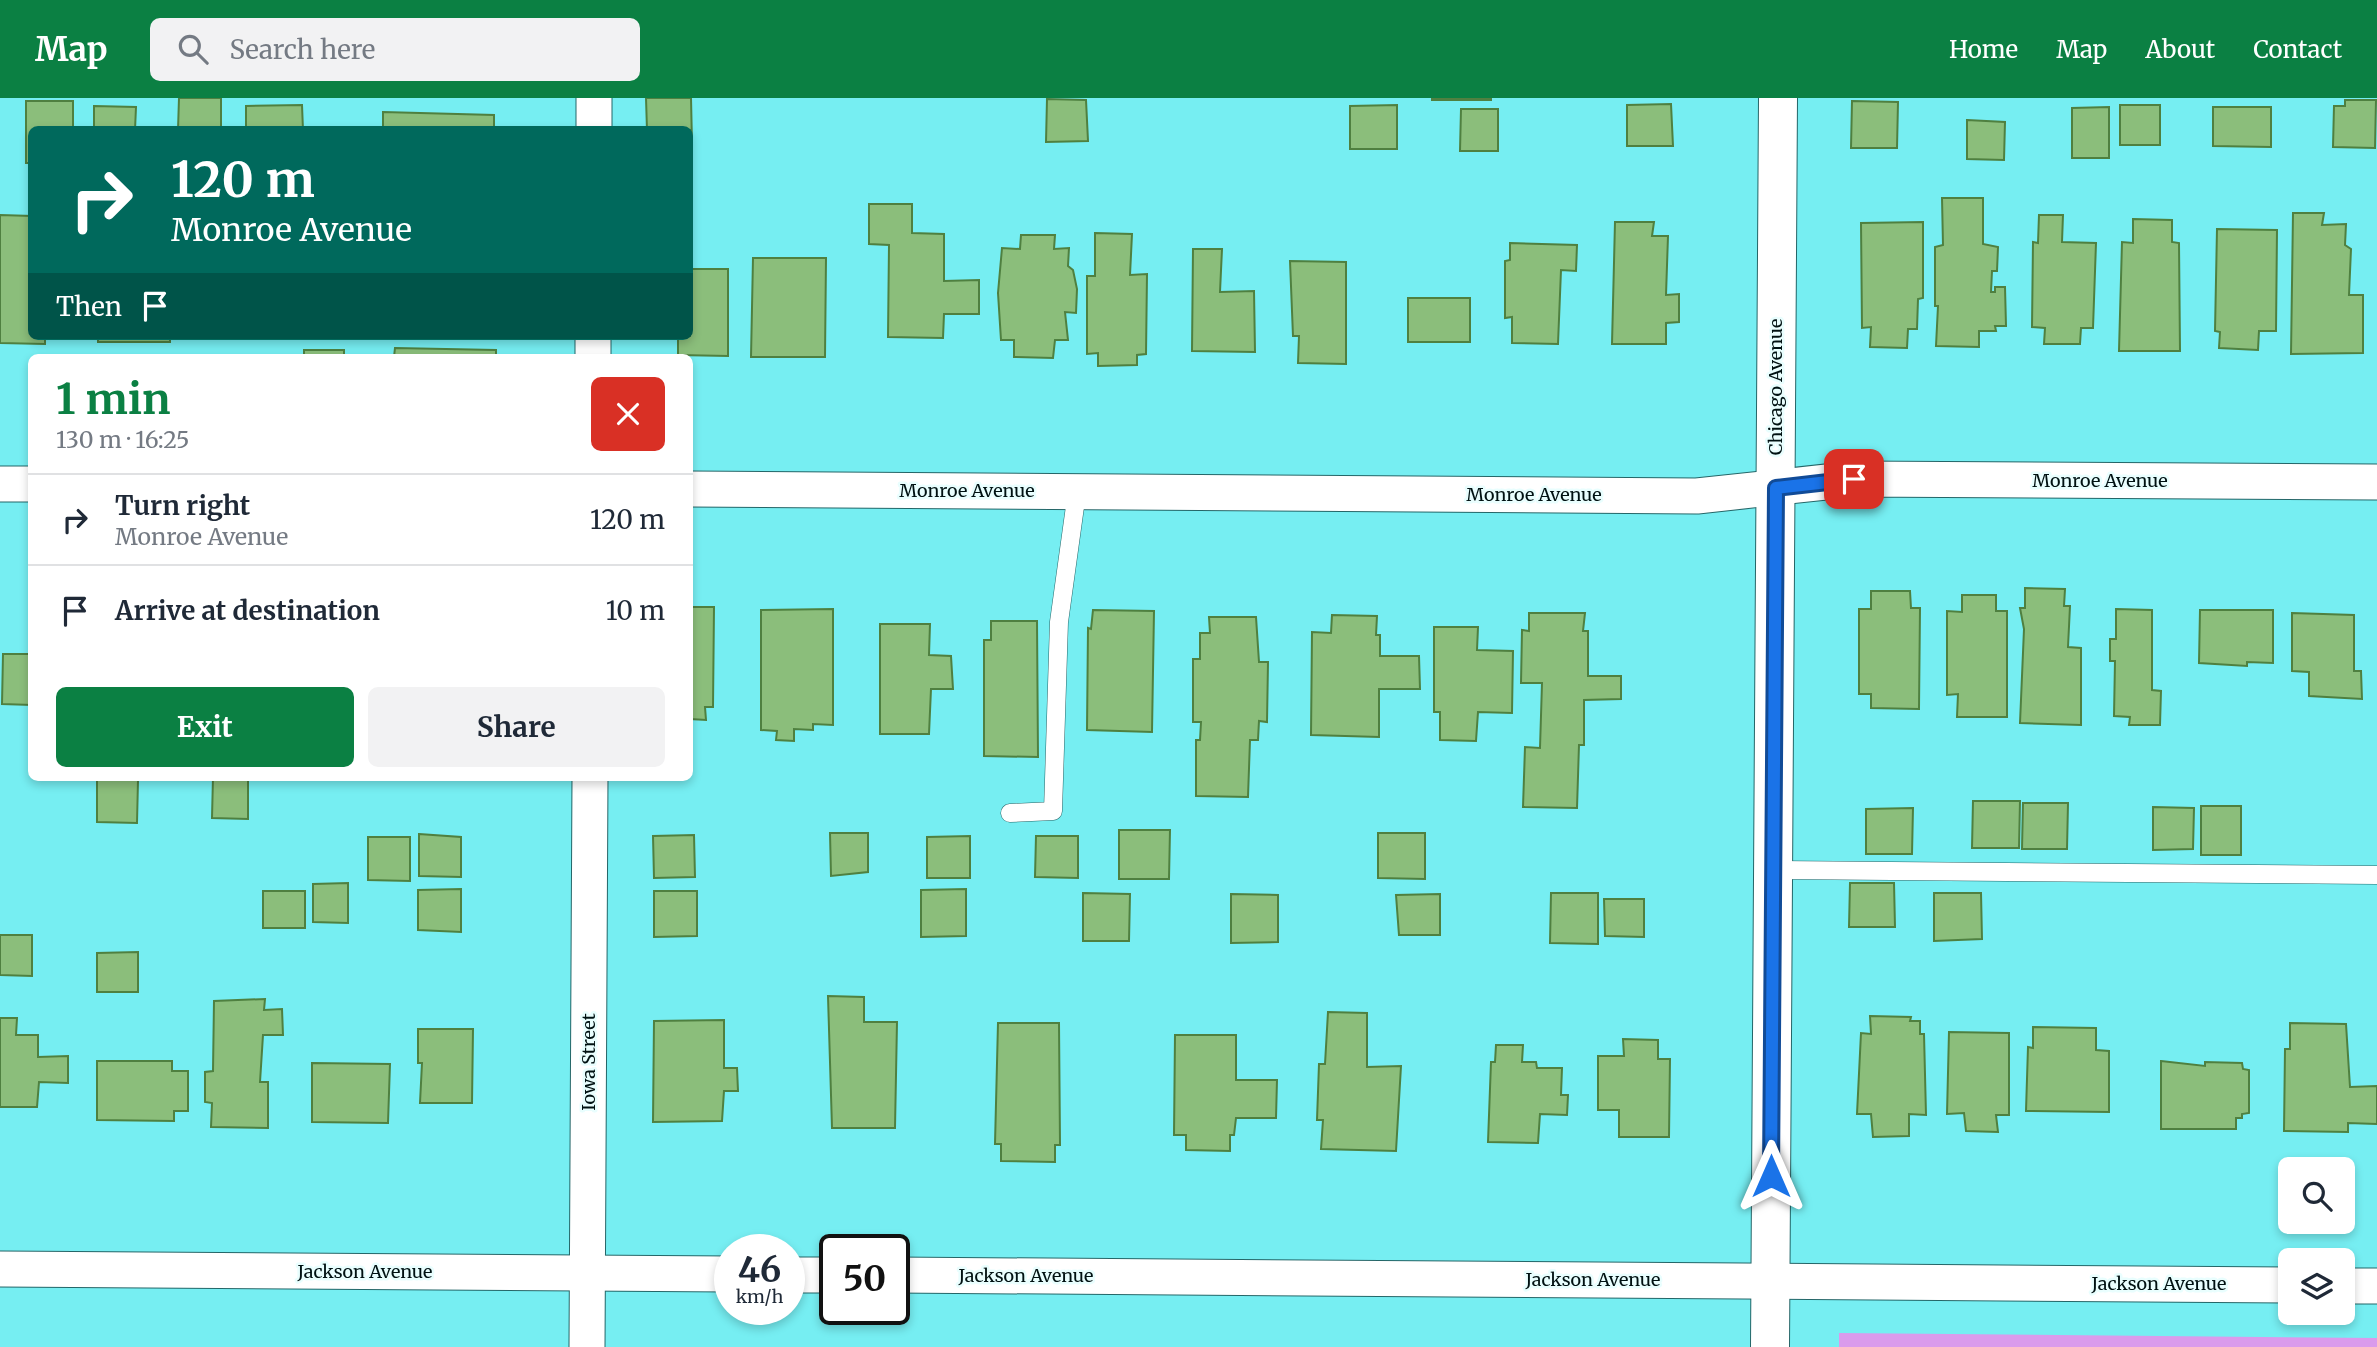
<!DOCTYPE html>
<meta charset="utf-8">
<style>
body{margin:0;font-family:Merriweather,serif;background:#f2f2f3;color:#1f2937;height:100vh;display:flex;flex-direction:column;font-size:26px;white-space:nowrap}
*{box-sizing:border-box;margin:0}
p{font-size:23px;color:#747a83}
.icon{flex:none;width:38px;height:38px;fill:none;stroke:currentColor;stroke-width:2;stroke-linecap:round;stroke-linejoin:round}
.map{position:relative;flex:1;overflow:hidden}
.panel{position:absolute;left:28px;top:256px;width:665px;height:427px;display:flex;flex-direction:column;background:#fff;border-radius:10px;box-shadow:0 4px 10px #0003}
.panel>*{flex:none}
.hud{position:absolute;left:28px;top:28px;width:665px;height:214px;border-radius:10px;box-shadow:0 4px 10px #0003;background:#00695c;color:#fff;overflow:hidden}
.controls{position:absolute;left:2278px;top:1059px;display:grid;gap:14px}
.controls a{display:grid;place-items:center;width:77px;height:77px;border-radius:10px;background:#fff;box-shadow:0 4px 10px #0003;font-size:35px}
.speed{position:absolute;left:714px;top:1136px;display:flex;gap:14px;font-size:35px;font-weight:700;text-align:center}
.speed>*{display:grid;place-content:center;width:91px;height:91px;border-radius:50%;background:#fff;box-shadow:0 4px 10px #0003;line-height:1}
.speed small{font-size:18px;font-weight:400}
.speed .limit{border:4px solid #111;border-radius:10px;background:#fff;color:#111}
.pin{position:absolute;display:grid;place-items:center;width:60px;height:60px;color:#fff;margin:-30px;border-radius:14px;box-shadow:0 4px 10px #0006}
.me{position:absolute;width:77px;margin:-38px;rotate:0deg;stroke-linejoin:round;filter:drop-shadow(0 0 5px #0008)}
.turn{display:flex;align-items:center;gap:24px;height:147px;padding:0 28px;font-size:32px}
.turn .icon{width:91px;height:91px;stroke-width:2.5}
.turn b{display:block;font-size:49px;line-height:60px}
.then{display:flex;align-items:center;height:66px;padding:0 28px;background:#0003;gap:14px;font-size:26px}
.round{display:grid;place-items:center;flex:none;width:74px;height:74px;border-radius:10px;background:#f2f2f3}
.overview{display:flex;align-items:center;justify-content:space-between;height:119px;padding:0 28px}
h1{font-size:42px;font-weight:700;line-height:52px;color:#0b8043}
.action{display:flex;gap:14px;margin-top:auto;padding:14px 28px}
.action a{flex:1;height:80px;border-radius:10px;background:#0b8043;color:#fff;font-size:28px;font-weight:700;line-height:80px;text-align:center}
.action a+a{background:#f2f2f3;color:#1f2937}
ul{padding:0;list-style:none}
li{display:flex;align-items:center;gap:21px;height:91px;padding:0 28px;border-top:2px solid #e0e1e3}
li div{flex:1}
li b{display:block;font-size:26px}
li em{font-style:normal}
header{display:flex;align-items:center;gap:42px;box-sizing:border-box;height:98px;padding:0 35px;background:#0b8043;color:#fff}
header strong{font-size:33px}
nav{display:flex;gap:38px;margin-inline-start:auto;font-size:24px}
.search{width:490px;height:63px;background:#f2f2f3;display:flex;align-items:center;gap:18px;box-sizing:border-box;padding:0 24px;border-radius:10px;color:#747a83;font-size:26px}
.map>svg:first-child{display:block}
.green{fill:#da9bec}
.building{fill:#8bbe7b;stroke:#4f8040;stroke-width:2}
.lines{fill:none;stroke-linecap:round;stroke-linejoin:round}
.service-casing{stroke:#256668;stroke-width:19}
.minor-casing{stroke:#256668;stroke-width:37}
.secondary-casing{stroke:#256668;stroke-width:40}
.service{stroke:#fff;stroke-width:18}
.minor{stroke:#fff;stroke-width:35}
.secondary{stroke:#fff;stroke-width:38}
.route-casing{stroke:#114b97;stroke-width:18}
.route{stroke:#1a73e8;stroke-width:12}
.labels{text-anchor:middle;stroke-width:5;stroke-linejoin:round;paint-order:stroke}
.street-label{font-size:18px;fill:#001112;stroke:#e9fefe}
</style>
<header>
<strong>Map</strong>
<div class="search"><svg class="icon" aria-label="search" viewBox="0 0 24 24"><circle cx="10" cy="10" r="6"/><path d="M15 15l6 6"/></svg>Search here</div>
<nav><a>Home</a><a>Map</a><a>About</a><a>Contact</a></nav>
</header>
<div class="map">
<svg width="2377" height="1249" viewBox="0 0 2377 1249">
<rect width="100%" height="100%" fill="#76eef2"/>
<path class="green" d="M1839 1235 2377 1240V1249H1839Z"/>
<g class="building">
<path d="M179 0H221V32H178Z"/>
<path d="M646 0H691L692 45H690V32H647Z"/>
<rect x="1432" y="0" width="59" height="2"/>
<path d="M1047 1 1086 2 1088 43 1046 44Z"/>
<path d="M2345 2H2376L2375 50 2333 49 2334 8H2345Z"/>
<path d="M26 3H73V32H32V65H26Z"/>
<path d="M1852 3 1898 4 1897 50H1851Z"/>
<path d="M1671 6 1673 48H1627V7Z"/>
<path d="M302 7 303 32H246V8Z"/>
<path d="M1397 7V51H1350V8Z"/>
<rect x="2120" y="7" width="40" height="40"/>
<path d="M94 8 136 9 135 32H94Z"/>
<path d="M2109 9V60H2072V10Z"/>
<path d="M2213 9H2271V49L2213 48Z"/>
<path d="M1461 11H1498V53H1460Z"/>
<path d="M383 14 494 17V32H383Z"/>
<path d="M1967 22 2005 24 2004 62 1967 61Z"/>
<path d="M1942 100H1983V146L1998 149 1997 173H1992L1991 194H1995V189H2005L2006 228H1995L1996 233H1979V249L1936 248 1938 208H1935V149L1943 147Z"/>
<path d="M869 106H912V135L944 136V183L979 182V216H944L943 240 888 239 889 147 869 146Z"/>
<path d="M2293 115H2324L2322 127 2346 126 2345 147 2351 151 2349 197H2363V255L2291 256Z"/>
<path d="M0 117 32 118V238H45V246L0 245Z"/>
<path d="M2039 117H2063L2062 144 2096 145 2093 230H2081L2080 246H2044L2045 230 2032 229 2033 144 2038 145Z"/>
<path d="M2133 121 2172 122V144L2179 145 2180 253H2119L2122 144 2133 145Z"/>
<path d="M1615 124H1654L1652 138H1668L1666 197 1679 196V224L1666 225V246H1612Z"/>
<path d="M1923 124V200L1918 201 1917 231H1908L1907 250 1870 249 1871 229 1862 230 1861 125Z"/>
<path d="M2217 131 2277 132 2276 233H2259L2258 252 2219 250 2220 234 2215 233Z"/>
<path d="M1095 135 1132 136 1130 177 1147 176 1146 256 1137 257V267L1098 268V255L1087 256V178H1095Z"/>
<path d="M1021 137H1055L1054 151 1069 150 1068 168 1073 172 1077 191 1076 215 1065 214 1068 242H1055L1053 260 1014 259V242H1001L998 195 1002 150 1020 151Z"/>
<path d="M1510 145 1577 147 1576 173 1561 172 1558 246 1512 245V219L1505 220V163L1510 162Z"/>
<path d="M1193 151H1222L1220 194 1254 193 1255 254 1192 253Z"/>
<path d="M753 160H826L825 259H751Z"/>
<path d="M1290 163 1346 164V266L1298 265 1299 238H1293Z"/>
<path d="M690 171H728V258L678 257V241L649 239 690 238Z"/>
<rect x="1408" y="200" width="62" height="44"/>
<rect x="98" y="238" width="72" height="6"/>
<path d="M395 250 496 252V259H394Z"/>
<rect x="304" y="252" width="40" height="7"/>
<path d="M2025 490 2065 491 2064 508H2070L2068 549 2081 550V627L2020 625 2024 531 2020 510H2025Z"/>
<path d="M1871 493H1910L1911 510H1920L1919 611 1871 610V596H1859V511H1871Z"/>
<path d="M1962 497H1996V513H2007V619H1957L1958 596 1947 597V513L1962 514Z"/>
<path d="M690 509H714L713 609H705L706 622 690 621Z"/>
<path d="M833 511V627L813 626V632L794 631V643L776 642 777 633 761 632V512Z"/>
<path d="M2116 511 2152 512V592L2161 593 2160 627H2129L2130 619 2114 618 2115 563H2110V541H2116Z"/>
<path d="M1093 512 1154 513 1152 634 1087 632 1088 530 1091 531Z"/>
<path d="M2200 512H2273V565L2247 564V568L2199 565Z"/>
<path d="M1529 515H1585L1583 533H1588V578H1621V601L1584 602V647H1579L1577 710 1523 709 1525 649 1540 650 1542 585H1521L1522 532 1529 533Z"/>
<path d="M2292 515 2354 517V573H2361L2362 601 2309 598V574L2292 573Z"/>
<path d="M1332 517 1377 518 1376 537H1380V558H1419L1420 591H1379V639L1311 637 1312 534 1331 535Z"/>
<path d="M1209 519H1256L1259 564H1268L1267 624 1259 623 1258 642H1250L1248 699 1196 698V642H1200L1201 624H1193V561H1200V535H1210Z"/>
<path d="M991 523H1037L1038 659 984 658V542H991Z"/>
<path d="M880 526H930L929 557 951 558 953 591H931L929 636H880Z"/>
<path d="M1434 529H1478L1477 552 1513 553 1512 615 1478 614 1476 643 1440 642V614H1434Z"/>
<path d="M3 556H32V607L2 606Z"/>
<path d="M213 679 248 681V721L212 720Z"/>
<path d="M97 682H138L137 725 97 724Z"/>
<path d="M1973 703H2020L2019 750H1972Z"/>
<path d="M2023 705H2068L2067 751H2022Z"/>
<rect x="2201" y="708" width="40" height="49"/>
<path d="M2153 709 2194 710 2193 751 2153 752Z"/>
<path d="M1913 710 1912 756H1866V711Z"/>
<path d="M1119 732H1170L1169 781H1119Z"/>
<path d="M830 735H868V774L831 778Z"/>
<path d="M1378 735H1425V781L1378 780Z"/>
<path d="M419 736 461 739V779L419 778Z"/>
<path d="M694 737 695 779 654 780 653 738Z"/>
<path d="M970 738V780H927V739Z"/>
<path d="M1036 738H1078V780L1035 779Z"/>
<path d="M368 739H410V783L368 782Z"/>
<path d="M348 785V825L313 824V786Z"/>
<path d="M1850 785H1894L1895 829H1849Z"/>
<path d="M461 791V834L418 832V792Z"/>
<path d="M966 791V838L921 839V792Z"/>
<rect x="263" y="793" width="42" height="37"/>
<path d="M654 793H697V838L654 839Z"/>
<path d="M1083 795 1130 796 1129 843H1083Z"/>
<path d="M1551 795H1598V846L1550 845Z"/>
<path d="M1934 795H1981L1982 841 1934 843Z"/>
<path d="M1231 796 1278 797V844L1231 845Z"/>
<path d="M1440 796V837H1399L1396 797Z"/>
<path d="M1604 801H1644V839L1605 838Z"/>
<path d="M0 837H32V878L0 877Z"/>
<path d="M138 854V894H97V855Z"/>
<path d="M828 898 864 899V924H897L895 1030H832Z"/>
<path d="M265 901 264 912 282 911 283 937H263L260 984H268V1030L211 1029 212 1005 205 1004V974L213 973 214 903Z"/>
<path d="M1328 914 1367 915V969L1401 968 1396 1053 1321 1051 1323 1022H1317L1319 966H1325Z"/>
<path d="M1870 918 1911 919 1910 923H1920V936H1924L1926 1017 1909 1016V1038L1873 1039 1871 1016H1857L1861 935 1871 936Z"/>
<path d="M0 920H17L16 937H38V959L68 958V985L39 984 37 1009H0Z"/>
<path d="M724 922V970H737L738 993H724L722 1023 653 1024 654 923Z"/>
<path d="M998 925H1059L1060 1047H1055V1064L1001 1063V1046H995Z"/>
<path d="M2290 925 2346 926 2350 989 2377 988V1026L2348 1025V1034L2284 1033 2285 951H2290Z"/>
<path d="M2033 929 2096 930V952L2109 953V1014L2026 1013 2028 949 2033 950Z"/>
<path d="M418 931H473L472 1005H420L422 965H418Z"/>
<path d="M1949 934 2009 935V1017H1996L1998 1034 1966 1033 1964 1015 1947 1016Z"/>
<path d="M1175 937H1236V982H1277L1276 1020H1236L1234 1037H1230V1053L1186 1052V1037H1174Z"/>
<path d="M1623 941 1658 942V961H1670L1669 1039H1619V1012H1598V958H1624Z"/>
<path d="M1496 947H1523L1522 964H1536L1537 970H1562L1561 997H1568L1567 1017 1540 1016 1538 1045 1488 1044 1491 964H1495Z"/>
<path d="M97 963H172V973H188V1013H174V1023L97 1022Z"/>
<path d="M2161 963 2205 968V964L2242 965 2243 971 2249 972V1015L2242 1016V1020H2236V1031H2161Z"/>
<path d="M312 965 390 966 388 1025 312 1024Z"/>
</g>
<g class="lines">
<defs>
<g id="service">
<path d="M1010 715 1053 713 1059 524 1077 394"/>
<path d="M1773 772 2377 777"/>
</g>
<g id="minor">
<path d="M594 32V0"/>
<path d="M593 259V238"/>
<path d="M0 386H32"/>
<path d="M690 391 1697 398 1854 381 2377 384"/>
<path d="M0 1171 730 1176"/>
<path d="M789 1177H835"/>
<path d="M894 1177 2291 1187"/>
<path d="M2343 1188H2377"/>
<path d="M587 1249 590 679"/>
</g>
<path id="secondary" d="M1770 1249 1778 0"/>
</defs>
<use href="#service" class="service-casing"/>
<use href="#minor" class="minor-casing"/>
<use href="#secondary" class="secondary-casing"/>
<use href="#service" class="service"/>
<use href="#minor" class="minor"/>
<use href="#secondary" class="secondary"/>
</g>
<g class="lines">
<defs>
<path id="route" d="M1771 1078 1776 390 1854 381"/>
</defs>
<use href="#route" class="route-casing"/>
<use href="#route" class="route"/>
</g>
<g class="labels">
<g class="street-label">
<text transform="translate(1776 289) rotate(-90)" y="6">Chicago Avenue</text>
<text x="2100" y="389">Monroe Avenue</text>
<text x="967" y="399">Monroe Avenue</text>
<text x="1534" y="403">Monroe Avenue</text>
<text transform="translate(589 964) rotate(-90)" y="6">Iowa Street</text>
<text x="365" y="1180">Jackson Avenue</text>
<text x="1026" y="1184">Jackson Avenue</text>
<text x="1593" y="1188">Jackson Avenue</text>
<text x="2159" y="1192">Jackson Avenue</text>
</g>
</g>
</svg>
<div class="controls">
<a><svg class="icon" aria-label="search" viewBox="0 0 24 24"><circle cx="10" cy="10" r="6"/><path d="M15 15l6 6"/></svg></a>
<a><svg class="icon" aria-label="layers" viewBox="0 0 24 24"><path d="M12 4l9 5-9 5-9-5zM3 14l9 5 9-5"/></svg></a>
</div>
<div class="speed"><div>46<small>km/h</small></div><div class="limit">50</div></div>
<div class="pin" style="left:1854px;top:381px;background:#d93025"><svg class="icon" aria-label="arrive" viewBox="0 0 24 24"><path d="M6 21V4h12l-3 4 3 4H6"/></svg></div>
<svg class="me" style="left:1771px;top:1078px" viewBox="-20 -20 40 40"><path d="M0-17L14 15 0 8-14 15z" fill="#1a73e8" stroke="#fff" stroke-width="4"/></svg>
<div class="hud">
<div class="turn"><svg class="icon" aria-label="right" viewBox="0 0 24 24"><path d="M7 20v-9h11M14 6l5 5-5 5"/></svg><div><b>120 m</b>Monroe Avenue</div></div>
<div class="then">Then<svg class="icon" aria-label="arrive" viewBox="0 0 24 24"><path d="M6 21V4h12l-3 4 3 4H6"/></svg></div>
</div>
<section class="panel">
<div class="overview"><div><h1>1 min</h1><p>130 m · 16:25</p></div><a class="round" style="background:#d93025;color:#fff"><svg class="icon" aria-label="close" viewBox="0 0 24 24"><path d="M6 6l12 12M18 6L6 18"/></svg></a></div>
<ul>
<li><svg class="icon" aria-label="right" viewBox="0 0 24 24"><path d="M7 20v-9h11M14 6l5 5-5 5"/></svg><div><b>Turn right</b><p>Monroe Avenue</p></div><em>120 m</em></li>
<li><svg class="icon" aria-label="arrive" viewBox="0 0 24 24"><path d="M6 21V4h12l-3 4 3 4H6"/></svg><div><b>Arrive at destination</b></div><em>10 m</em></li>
</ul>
<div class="action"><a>Exit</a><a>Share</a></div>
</section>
</div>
